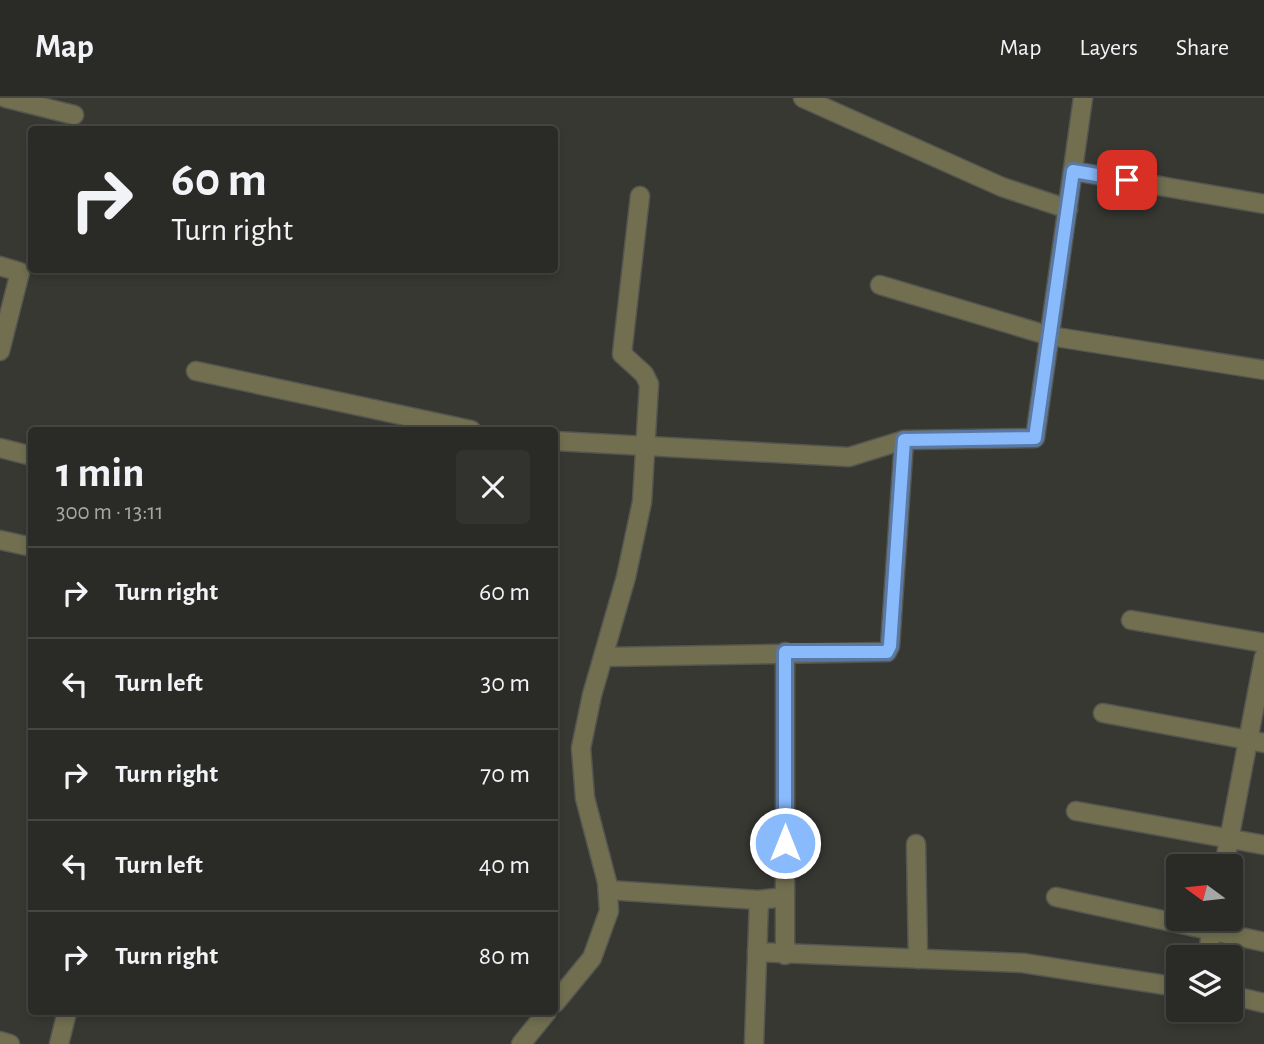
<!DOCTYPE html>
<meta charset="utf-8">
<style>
body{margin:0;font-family:"Alegreya Sans",sans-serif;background:#32322e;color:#f1f3f6;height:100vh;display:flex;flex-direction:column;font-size:26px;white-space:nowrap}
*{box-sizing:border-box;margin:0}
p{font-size:23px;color:#a5a7a7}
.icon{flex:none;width:38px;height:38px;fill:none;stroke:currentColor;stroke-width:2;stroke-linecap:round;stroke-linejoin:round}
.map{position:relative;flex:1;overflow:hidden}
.details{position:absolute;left:28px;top:329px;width:530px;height:588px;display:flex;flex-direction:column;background:#2a2a26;border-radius:7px;box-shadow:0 4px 10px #0003,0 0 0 2px #464643}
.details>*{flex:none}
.top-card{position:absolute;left:28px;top:28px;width:530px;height:147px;border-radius:7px;box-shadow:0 4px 10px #0003,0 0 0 2px #464643;background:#2a2a26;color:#f1f3f6;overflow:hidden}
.needle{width:46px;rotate:285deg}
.fabs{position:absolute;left:1166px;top:756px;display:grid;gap:14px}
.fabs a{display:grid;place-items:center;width:77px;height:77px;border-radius:7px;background:#2a2a26;box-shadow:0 4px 10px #0003,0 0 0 2px #464643;font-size:35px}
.pin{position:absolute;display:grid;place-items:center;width:60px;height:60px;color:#fff;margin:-30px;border-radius:14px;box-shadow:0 4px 10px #0006}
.me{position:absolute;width:77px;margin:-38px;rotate:0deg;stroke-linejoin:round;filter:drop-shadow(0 0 5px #0008)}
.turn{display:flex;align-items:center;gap:24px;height:147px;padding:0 28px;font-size:32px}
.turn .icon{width:91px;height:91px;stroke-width:2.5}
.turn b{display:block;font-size:49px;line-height:60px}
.round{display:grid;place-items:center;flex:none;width:74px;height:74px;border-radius:7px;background:#32322e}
.overview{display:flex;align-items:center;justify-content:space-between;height:119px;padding:0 28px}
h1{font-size:42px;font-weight:700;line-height:52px}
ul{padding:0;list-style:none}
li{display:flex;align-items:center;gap:21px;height:91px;padding:0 28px;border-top:2px solid #464643}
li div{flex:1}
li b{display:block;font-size:26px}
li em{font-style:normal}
header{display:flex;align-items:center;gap:42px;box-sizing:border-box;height:98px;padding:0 35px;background:#2a2a26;border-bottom:2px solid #464643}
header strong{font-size:33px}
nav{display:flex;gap:38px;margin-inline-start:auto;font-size:24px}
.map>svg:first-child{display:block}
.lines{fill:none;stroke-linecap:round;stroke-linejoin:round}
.minor-casing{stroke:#565651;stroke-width:21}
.minor{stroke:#716f50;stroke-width:18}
.route-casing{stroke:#5979a4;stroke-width:18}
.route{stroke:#89bafc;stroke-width:12}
</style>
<header>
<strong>Map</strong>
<nav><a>Map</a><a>Layers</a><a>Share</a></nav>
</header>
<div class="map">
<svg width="1264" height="946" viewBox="0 0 1264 946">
<rect width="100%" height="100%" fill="#383833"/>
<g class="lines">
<defs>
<g id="minor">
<path d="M6 0 74 17"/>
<path d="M803 0 1002 89 1068 111"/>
<path d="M1073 73 1264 106"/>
<path d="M0 168 20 174 0 253"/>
<path d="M880 187 1050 238 1264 272"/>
<path d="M196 273 471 332"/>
<path d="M555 343 849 359 904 342 1035 340 1083 0"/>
<path d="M0 350 32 358"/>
<path d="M0 442 32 449"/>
<path d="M1131 522 1264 545"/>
<path d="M603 559 887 554 890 548 904 342"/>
<path d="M1103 615 1264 645"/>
<path d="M1076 713 1264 747"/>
<path d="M916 746 918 861"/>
<path d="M1224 768 1264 559"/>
<path d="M608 792 759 802 784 799"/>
<path d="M1056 799 1264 844"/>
<path d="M757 854 1023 865 1178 889"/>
<path d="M785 857V554"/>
<path d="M1207 859 1214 821"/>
<path d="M1230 897 1264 905"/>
<path d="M555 905 592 860 609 813 607 784 585 700 581 650 592 597 626 479 642 404 649 286 644 276 622 256 640 98"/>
<path d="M0 943 10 946"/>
<path d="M59 946 67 914"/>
<path d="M521 946 547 914"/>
<path d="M754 946 759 802"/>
</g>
</defs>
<use href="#minor" class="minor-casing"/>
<use href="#minor" class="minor"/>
</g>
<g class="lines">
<defs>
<path id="route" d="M785 745V554H887L890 548 904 342 1035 340 1073 73 1127 82"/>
</defs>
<use href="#route" class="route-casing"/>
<use href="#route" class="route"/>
</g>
</svg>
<div class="fabs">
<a><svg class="needle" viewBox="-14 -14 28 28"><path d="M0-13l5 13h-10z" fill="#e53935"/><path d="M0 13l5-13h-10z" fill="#a5a7a7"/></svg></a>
<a><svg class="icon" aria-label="layers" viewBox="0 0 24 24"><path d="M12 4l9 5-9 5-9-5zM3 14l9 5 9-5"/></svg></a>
</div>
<div class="pin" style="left:1127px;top:82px;background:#d93025"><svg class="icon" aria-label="arrive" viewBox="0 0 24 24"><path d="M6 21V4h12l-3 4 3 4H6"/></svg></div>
<svg class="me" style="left:785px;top:745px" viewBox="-20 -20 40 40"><circle r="17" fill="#89bafc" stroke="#fff" stroke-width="3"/><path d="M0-11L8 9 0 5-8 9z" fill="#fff"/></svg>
<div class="top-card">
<div class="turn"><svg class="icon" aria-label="right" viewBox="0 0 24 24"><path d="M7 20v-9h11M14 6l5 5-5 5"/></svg><div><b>60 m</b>Turn right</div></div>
</div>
<section class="details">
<div class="overview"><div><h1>1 min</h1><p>300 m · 13:11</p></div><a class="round"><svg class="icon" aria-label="close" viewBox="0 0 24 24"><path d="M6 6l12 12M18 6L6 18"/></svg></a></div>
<ul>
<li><svg class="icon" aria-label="right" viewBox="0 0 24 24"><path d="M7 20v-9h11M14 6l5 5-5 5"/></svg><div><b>Turn right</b></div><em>60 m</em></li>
<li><svg class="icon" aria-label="left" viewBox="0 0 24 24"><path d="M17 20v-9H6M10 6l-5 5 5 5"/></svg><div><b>Turn left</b></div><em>30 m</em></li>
<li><svg class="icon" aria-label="right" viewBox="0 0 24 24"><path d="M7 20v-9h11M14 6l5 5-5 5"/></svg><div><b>Turn right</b></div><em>70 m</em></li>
<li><svg class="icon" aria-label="left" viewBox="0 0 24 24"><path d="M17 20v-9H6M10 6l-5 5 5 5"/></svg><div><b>Turn left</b></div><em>40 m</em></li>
<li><svg class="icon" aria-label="right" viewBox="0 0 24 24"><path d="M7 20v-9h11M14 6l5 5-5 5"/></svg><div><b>Turn right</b></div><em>80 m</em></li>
</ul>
</section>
</div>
